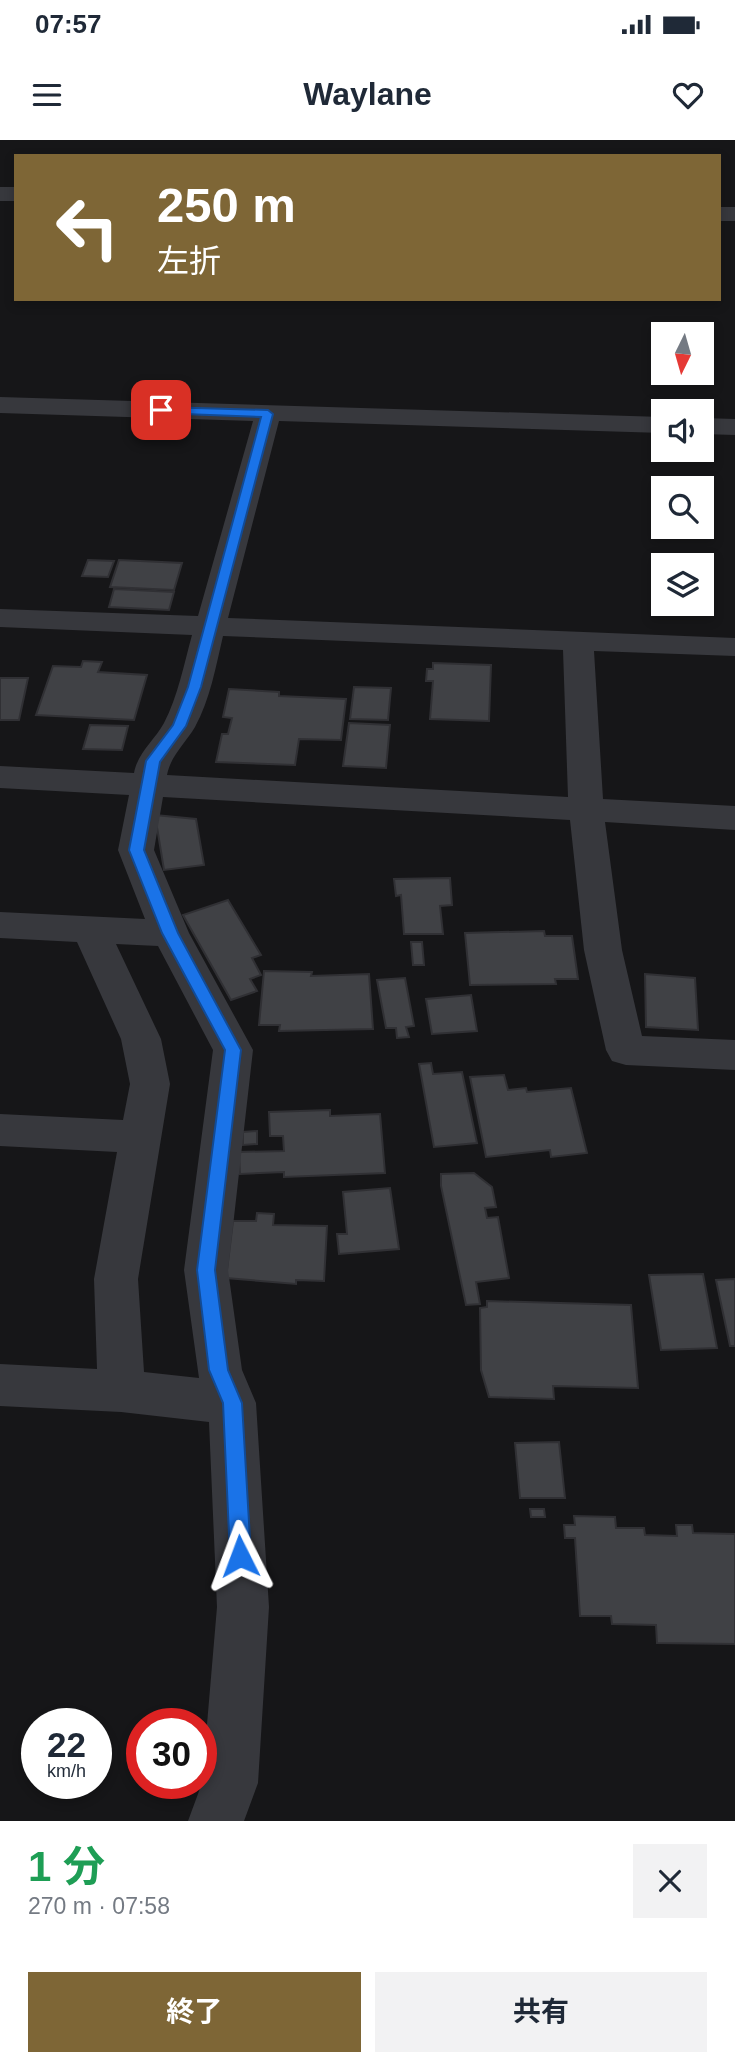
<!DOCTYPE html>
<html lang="ja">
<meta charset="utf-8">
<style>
body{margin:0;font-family:Helvetica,"Noto Sans JP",sans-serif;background:#f2f2f3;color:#1f2937;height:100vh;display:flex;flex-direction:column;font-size:26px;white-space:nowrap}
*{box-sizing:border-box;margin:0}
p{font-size:23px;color:#747a83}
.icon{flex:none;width:38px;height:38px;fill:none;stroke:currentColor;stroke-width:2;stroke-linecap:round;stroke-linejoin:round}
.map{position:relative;height:1681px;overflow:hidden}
.drawer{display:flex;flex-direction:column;background:#fff;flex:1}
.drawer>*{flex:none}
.top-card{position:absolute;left:14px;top:14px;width:707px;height:147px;border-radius:0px;box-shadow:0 4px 10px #0003;background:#7e6636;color:#fff;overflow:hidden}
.needle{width:46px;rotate:185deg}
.controls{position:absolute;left:651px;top:182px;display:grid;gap:14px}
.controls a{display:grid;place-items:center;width:63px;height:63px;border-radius:0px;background:#fff;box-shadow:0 4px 10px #0003;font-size:35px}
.speed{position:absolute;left:21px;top:1568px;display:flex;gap:14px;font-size:35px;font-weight:700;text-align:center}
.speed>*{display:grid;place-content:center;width:91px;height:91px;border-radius:50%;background:#fff;box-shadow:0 4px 10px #0003;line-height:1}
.speed small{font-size:18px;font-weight:400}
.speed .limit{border:10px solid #d22;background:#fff;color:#111}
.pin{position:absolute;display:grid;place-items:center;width:60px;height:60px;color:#fff;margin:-30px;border-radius:14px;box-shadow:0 4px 10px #0006}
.me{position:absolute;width:77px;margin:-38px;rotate:357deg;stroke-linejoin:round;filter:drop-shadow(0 0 5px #0008)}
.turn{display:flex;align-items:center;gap:24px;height:147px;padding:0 28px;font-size:32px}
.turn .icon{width:91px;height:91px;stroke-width:2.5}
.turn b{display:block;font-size:49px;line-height:60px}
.round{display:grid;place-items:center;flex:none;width:74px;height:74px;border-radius:0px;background:#f2f2f3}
.overview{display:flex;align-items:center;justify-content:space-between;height:119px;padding:0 28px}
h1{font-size:42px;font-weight:700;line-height:52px;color:#1e9e55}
.cta{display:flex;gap:14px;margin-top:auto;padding:14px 28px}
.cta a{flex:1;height:80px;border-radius:0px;background:#7e6636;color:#fff;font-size:28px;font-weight:700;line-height:80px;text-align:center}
.cta a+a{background:#f2f2f3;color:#1f2937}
.status{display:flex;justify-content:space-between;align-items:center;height:49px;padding:0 35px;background:#fff;direction:ltr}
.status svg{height:19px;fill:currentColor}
header{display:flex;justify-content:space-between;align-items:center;height:91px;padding:0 28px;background:#fff;font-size:32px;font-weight:700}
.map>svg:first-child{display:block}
.building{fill:#404145;stroke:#303034;stroke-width:2}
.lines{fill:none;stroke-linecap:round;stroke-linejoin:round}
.minor{fill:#37383d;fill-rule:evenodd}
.route{fill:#1a73e8;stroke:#114b97;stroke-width:2}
</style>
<div class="status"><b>07:57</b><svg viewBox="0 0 49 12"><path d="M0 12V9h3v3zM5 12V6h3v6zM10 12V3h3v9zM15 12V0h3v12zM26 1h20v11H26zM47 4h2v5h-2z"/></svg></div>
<header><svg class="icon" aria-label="menu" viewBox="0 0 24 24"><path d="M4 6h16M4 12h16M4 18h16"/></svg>Waylane<svg class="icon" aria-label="heart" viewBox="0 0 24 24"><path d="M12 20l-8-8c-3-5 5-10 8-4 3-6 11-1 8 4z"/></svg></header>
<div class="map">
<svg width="735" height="1681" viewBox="0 0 735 1681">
<rect width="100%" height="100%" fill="#161618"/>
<g class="building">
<path d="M88 420 114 421 108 437 82 436Z"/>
<path d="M119 420 182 423 174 450 110 447Z"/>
<path d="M114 449 174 452 169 470 109 467Z"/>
<path d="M83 521 102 522 98 532 147 535 134 580 36 575 53 526 81 527Z"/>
<path d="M433 523 491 525 489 581 430 579 433 541H426L427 529H433Z"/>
<path d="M0 538H28L19 580H0Z"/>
<path d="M354 547 391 548 388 580 350 579Z"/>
<path d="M229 549 279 552V556L346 559 341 600 299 599 295 625 216 622 222 594H228L232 578 223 577Z"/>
<path d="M349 583 390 585 386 628 343 626Z"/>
<path d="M90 585 128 586 122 610 83 609Z"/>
<path d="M155 675 196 679 204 725 164 730Z"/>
<path d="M450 738 452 765 440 766 443 794H404L401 755 396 756 394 739Z"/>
<path d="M228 760 261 815 252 818 261 835 250 839 257 851 231 860 183 775Z"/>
<path d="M544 791 545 796H572L578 839H555L556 844 470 845 465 793Z"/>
<path d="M411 802H422L424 825H413Z"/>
<path d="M264 831 312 832 311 836 369 834 373 889 279 891 280 885H259Z"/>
<path d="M645 834 695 838 698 890 646 887Z"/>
<path d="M405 838 414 886 406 887 409 897 397 898 396 888H386L377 840Z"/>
<path d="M471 855 477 891 432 894 426 859Z"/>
<path d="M431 923 433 934 462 932 477 1003 434 1007 419 924Z"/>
<path d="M504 935 508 950 526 948 527 952 571 948 587 1013 551 1017 550 1010 486 1017 470 937Z"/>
<path d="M330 970V976L380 974 385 1033 284 1037V1032L240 1034 239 1012 284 1011 283 996H270L269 972Z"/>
<path d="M257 991V1004L243 1005V992Z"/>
<path d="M474 1033 492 1047 496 1067 485 1068 487 1078 498 1077 509 1138 476 1142 480 1164 466 1165 441 1046V1034Z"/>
<path d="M390 1048 399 1109 339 1114 337 1094H347L343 1052Z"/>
<path d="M257 1073 274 1074 273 1085 327 1086 324 1141 296 1140V1144L226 1138 233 1081H256Z"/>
<path d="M703 1134 717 1208 661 1210 649 1135Z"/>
<path d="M735 1139V1206H730L716 1140Z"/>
<path d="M487 1161 631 1165 638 1248 553 1246 554 1259 489 1257 481 1230 480 1168 487 1167Z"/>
<path d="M559 1302 565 1358H520L515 1303Z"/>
<path d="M530 1369H544L545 1377H531Z"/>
<path d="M574 1376 615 1377 616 1388H644L645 1395 677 1396 676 1385H692L693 1393 735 1394V1504L657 1503 656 1485 612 1484 611 1476H580L575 1398H565L564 1385H575Z"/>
</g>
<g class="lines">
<g class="minor">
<rect x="0" y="47" width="16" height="14"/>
<rect x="719" y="67" width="16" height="14"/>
<path d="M0 257 663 277V293L279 281 228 478 735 498V516L594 511 603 659 735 666V690L605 682 622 810 642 896 735 900V930L626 925 612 921 606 910 584 810 570 680 163 657 154 710 189 793 253 910 228 1130 242 1230 256 1263 269 1467 258 1643 244 1681H188L202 1643 217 1467 209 1282 121 1272 0 1266V1224L97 1229 94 1139 117 1012 0 1006V974L123 980 130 944 121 899 77 802 0 798V772L145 779 118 710 129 655 0 648V626L134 633C138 612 154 601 164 583 178 556 184 524 192 495L0 487V469L198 476 253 281 0 273ZM223 496 563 510 568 657 167 635C171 615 185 604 195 587 210 560 216 526 223 496ZM116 804 158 806 213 910 184 1130 199 1238 144 1232 138 1139 170 944 161 899Z"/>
<path d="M702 278 735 279V295L702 294Z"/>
</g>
</g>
<path class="route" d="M161 267 268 270 273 274 201 547 186 586 160 622 144 710 178 793 241 910 215 1130 228 1230 242 1263 251 1416 247 1423 240 1426 233 1423 230 1416 223 1263 209 1230 197 1130 225 910 162 793 129 710 146 621 173 585 188 547 261 277 157 273V268Z"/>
</svg>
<div class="controls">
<a><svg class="needle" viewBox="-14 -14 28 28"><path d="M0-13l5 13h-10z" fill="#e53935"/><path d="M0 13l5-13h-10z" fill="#747a83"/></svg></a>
<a><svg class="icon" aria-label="sound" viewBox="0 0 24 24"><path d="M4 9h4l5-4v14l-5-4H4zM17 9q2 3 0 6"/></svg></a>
<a><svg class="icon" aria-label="search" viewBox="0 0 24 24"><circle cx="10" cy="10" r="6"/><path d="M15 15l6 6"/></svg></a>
<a><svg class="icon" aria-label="layers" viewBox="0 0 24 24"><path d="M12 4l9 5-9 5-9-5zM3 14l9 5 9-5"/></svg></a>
</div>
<div class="speed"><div>22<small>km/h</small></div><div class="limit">30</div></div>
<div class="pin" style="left:161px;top:270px;background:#d93025"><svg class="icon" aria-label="arrive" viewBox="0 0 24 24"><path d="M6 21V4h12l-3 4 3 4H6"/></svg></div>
<svg class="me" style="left:240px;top:1416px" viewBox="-20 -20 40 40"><path d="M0-17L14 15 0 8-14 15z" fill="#1a73e8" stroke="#fff" stroke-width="4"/></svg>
<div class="top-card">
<div class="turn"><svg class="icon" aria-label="left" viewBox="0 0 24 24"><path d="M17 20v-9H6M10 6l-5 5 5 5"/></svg><div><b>250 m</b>左折</div></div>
</div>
</div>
<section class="drawer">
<div class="overview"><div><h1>1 分</h1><p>270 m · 07:58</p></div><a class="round"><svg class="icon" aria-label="close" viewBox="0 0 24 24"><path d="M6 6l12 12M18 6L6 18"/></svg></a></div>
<div class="cta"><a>終了</a><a>共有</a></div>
</section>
